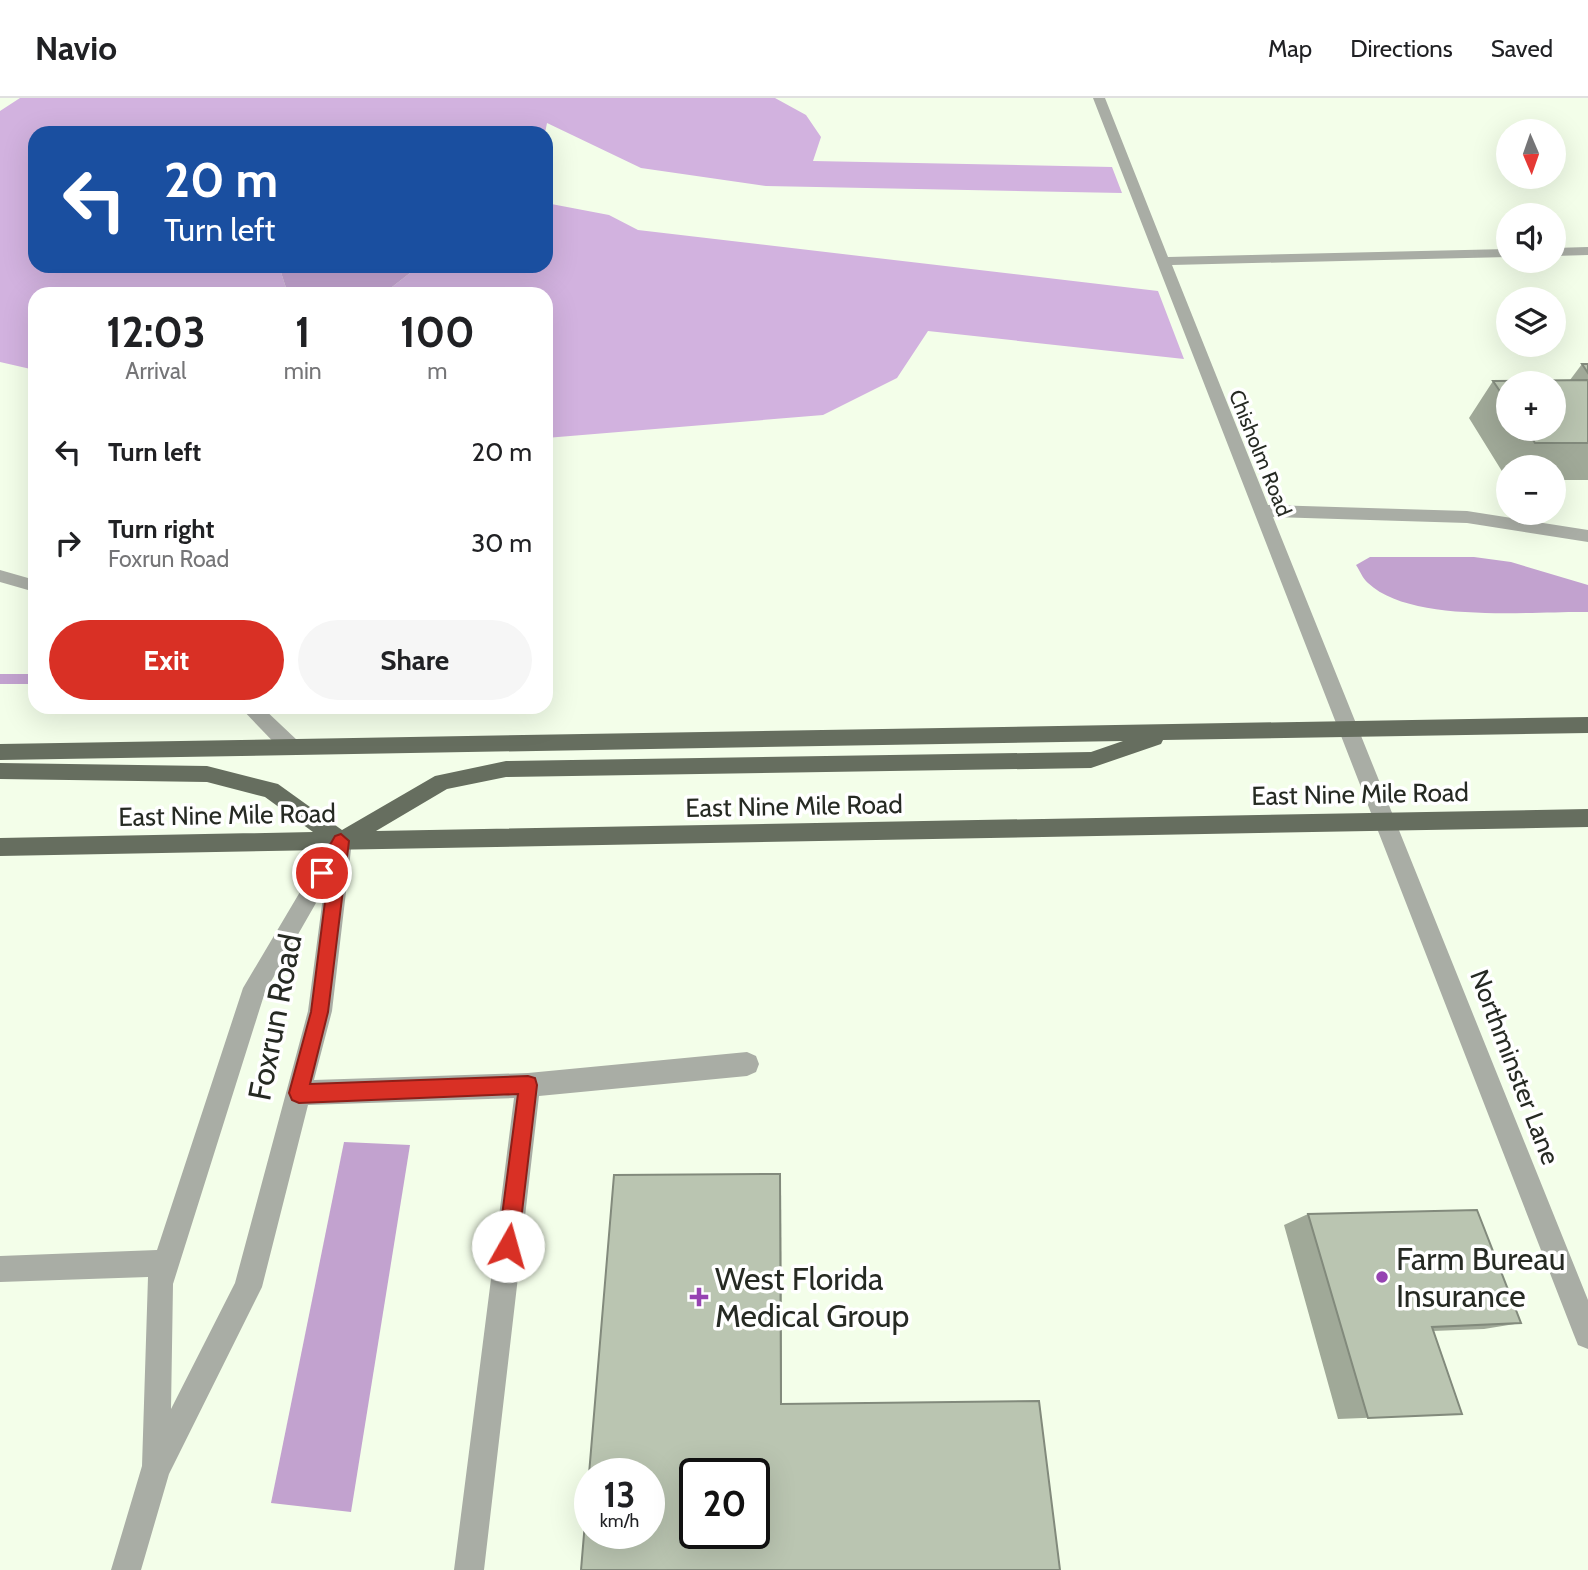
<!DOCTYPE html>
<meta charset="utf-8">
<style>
body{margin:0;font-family:Cabin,sans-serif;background:#f6f6f6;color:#202124;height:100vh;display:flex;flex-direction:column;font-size:26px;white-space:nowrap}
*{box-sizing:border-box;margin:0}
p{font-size:23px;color:#757577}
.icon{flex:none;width:38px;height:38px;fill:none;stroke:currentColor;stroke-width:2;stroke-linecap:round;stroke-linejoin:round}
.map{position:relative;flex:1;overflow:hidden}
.details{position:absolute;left:28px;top:189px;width:525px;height:427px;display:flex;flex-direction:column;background:#fff;border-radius:21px;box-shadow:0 7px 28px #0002}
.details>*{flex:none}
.guide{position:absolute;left:28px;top:28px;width:525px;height:147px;border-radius:21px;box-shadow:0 7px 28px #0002;background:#1a4fa0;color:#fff;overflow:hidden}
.needle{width:46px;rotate:178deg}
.fabs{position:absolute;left:1496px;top:21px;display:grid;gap:14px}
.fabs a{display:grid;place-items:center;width:70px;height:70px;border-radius:50%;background:#fff;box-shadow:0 7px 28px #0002;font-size:35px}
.speed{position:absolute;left:574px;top:1360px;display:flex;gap:14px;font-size:35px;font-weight:700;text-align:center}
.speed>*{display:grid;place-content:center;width:91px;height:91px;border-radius:50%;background:#fff;box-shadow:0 7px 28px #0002;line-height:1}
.speed small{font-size:18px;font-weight:400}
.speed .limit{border:4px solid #111;border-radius:10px;background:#fff;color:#111}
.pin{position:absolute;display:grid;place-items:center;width:60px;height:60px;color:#fff;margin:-30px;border:4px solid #fff;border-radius:50%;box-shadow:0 2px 7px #0007}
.me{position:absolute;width:77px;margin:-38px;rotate:7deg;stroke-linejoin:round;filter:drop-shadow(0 0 5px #0008)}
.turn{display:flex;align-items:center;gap:24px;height:147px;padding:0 21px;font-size:32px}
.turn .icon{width:91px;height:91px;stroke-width:2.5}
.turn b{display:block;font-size:49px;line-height:60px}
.eta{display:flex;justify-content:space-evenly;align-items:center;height:119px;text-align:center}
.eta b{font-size:42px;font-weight:700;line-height:49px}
.action{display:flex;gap:14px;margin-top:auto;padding:14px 21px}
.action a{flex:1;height:80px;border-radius:42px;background:#d93025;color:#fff;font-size:28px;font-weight:700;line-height:80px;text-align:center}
.action a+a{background:#f6f6f6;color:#202124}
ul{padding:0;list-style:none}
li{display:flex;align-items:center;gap:21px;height:91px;padding:0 21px}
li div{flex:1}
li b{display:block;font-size:26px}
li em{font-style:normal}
header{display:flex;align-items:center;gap:42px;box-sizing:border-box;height:98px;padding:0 35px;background:#fff;border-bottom:2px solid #e0e0e0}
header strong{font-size:33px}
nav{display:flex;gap:38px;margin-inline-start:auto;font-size:24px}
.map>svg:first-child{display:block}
.forest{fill:#d2b2df}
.water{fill:#c2a2cf}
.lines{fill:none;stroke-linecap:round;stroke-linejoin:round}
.stream{fill:#c2a2cf;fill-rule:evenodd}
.minor{fill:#a9ada5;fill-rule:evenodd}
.major{fill:#666e5f;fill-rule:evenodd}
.wall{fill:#a0a998;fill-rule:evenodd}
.shaded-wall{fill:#828a7c}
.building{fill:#bac5b1;stroke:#828a7c;stroke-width:2;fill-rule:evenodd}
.route{fill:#d93025;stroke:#8d1f18;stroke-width:2}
.poi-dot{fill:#9643b2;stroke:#fff;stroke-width:2.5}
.labels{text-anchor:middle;stroke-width:7;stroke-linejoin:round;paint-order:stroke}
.far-street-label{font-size:21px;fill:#262a23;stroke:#fff}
.street-label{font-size:26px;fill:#262a23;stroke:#fff}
.near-street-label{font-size:32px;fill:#262a23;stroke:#fff}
.near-poi-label{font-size:32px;fill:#262a23;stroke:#fff;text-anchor:start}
</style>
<header>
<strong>Navio</strong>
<nav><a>Map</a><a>Directions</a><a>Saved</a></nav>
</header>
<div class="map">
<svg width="1588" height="1472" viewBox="0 0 1588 1472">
<rect width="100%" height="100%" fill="#f3fee9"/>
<g class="forest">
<path d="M20 0H775L806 17 821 39 813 63 1112 69 1122 95 766 88 641 70 547 25 545 35H35V168H279L288 196H35V272L0 264V13Z"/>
<path d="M546 105 609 117 638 132 1158 193 1184 261 928 233 897 280 823 317 546 340V196H383L410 175 407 168H546Z"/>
</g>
<g class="water">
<path d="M279 168H407L410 175 383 196H288Z"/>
<path d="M1370 459H1474L1511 464 1588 487V514C1531 513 1411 526 1368 485 1363 481 1360 473 1356 467Z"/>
<path d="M344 1044 410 1047 351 1414 271 1405Z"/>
</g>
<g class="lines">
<rect class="stream" x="0" y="576" width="35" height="10"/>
<g class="minor">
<path d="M1093 0H1105L1168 159 1508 151V159L1172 167 1268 407 1467 413 1588 432V444L1467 425 1273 419 1588 1202V1251L1578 1247 1574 1237Z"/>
<path d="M1588 149V157L1554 158V150Z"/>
<path d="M0 472 35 482V494L0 484Z"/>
<path d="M240 609H262L298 643 301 649 298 655H284Z"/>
<path d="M341 734 348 737 352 743 332 913 314 982 528 975 747 954 756 958 759 966 756 974 747 978 539 998 484 1472H454L514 1000 308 1007 262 1189 169 1376 141 1472H111L142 1368 148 1179 0 1184V1158L157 1152 243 890 329 745 334 737ZM324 791 308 913 235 1185 171 1311 173 1186 265 894Z"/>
</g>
<path class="major" d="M1588 619V635L1163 642 1161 646 1091 670 506 679 447 691 376 733 1588 711V729L0 758V740L313 734 265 699 207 684 0 681V665L207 668 278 686 342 732 435 678 506 663 1091 654 1123 643 0 662V646Z"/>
</g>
<g class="wall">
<path d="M1582 266H1588V382H1554V369H1508V383L1469 320 1493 283 1570 282ZM1508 285 1554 331H1508Z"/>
<path d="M1308 1116 1521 1225 1484 1231 1433 1233 1462 1316 1338 1321 1284 1127Z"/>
</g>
<path class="shaded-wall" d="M780 1076 781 1091 782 1308 781 1306Z"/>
<g class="building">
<path d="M1582 266H1588V275Z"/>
<path d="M1588 282V345H1535L1526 331H1554V285H1508V305L1493 283Z"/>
<path d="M780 1076 781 1306 1039 1303 1060 1472H581L614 1077ZM590 1376H649V1435H590ZM695 1376H754V1435H695Z"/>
<path d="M1477 1112 1521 1225 1432 1229 1462 1316 1368 1320 1308 1116Z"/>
</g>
<path class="route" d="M341 736 349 743 328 914 310 986 528 978 535 980 537 987 518 1148 515 1155 508 1158 501 1155 498 1148 518 996 299 1005 292 1002 289 995 311 914 328 780 322 783 314 775 335 738Z"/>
<g class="poi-dot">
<circle cx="1382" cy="1179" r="7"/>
<path d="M695.5 1188.5h7v7h7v7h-7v7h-7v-7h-7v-7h7z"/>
</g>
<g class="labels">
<g class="far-street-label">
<text transform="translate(1260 355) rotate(68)" y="7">Chisholm Road</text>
</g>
<g class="street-label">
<text transform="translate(1360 696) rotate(-1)" y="9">East Nine Mile Road</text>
<text transform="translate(794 708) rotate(-1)" y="9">East Nine Mile Road</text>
<text transform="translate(227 717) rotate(-1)" y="9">East Nine Mile Road</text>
<text transform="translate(1515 969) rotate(69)" y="9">Northminster Lane</text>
</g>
<g class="near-street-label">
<text transform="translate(275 919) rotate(-79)" y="11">Foxrun Road</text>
</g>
<g class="near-poi-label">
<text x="1396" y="1172">Farm Bureau<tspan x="1396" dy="37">Insurance</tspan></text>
<text x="715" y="1192">West Florida<tspan x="715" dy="37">Medical Group</tspan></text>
</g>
</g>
</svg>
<div class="fabs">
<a><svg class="needle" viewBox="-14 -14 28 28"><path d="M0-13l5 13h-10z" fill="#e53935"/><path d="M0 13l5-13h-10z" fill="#757577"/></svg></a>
<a><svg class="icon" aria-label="sound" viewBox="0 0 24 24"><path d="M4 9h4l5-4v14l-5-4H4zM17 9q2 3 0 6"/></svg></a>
<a><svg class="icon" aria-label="layers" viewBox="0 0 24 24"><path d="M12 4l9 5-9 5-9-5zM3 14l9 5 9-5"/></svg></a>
<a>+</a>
<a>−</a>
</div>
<div class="speed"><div>13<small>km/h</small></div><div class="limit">20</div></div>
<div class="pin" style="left:322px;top:775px;background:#d93025"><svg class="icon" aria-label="arrive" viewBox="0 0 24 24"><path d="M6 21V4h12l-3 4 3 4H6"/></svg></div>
<svg class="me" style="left:508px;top:1148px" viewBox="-20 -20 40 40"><circle r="19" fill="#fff"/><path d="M0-13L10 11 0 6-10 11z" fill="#d93025"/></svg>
<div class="guide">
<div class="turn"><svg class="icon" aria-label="left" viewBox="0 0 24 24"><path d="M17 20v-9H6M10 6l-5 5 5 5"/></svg><div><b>20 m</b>Turn left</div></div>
</div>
<section class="details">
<div class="eta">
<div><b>12:03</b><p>Arrival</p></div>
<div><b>1</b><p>min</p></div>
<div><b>100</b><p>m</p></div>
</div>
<ul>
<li><svg class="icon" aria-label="left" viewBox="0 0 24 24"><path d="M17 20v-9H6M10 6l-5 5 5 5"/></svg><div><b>Turn left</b></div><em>20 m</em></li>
<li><svg class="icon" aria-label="right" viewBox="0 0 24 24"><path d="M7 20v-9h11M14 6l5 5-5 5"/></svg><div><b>Turn right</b><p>Foxrun Road</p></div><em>30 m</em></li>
</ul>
<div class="action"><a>Exit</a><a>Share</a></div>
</section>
</div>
